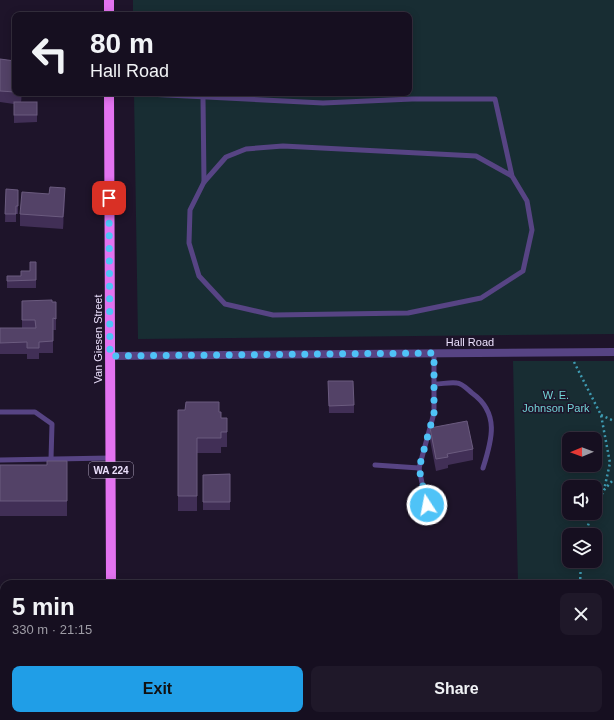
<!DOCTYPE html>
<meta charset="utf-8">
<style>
body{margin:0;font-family:Helvetica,sans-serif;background:#1f1829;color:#f1f3f6;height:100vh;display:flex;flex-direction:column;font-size:15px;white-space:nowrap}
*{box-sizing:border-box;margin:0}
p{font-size:13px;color:#9e9ca5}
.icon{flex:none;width:22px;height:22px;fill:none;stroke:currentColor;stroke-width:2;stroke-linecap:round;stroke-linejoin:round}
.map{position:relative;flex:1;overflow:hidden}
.panel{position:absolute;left:0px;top:580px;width:614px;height:140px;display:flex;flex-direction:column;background:#160f20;border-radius:12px 12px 0 0;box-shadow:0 2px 10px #0003,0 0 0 1px #352f3e}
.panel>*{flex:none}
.banner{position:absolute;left:12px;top:12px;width:400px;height:84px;border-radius:8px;box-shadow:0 2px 10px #0003,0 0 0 1px #352f3e;background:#160f20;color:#f1f3f6;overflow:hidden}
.needle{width:26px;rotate:269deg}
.fabs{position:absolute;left:562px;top:432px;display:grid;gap:8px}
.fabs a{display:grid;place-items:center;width:40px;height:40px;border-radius:8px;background:#160f20;box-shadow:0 2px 10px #0003,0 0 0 1px #352f3e;font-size:20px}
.pin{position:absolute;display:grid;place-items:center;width:34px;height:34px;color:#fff;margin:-17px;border-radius:8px;box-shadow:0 2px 6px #0006}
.me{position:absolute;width:44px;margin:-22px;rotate:349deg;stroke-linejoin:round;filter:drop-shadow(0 0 3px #0008)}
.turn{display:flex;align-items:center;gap:14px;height:84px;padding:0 12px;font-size:18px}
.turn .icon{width:52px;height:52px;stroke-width:2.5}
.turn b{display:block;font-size:28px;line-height:34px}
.round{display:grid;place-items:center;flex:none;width:42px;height:42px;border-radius:8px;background:#1f1829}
.head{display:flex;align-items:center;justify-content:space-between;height:68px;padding:0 12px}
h1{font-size:24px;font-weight:800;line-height:30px}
.action{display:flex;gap:8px;margin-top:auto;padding:8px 12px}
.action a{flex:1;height:46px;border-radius:8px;background:#209ee7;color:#111;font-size:16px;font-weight:800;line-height:46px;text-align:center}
.action a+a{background:#1f1829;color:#f1f3f6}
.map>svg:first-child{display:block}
.green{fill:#182d33;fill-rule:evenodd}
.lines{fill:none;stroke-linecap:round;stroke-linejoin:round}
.path{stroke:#3e9ab1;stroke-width:2.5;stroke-dasharray:2 3;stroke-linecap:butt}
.service{stroke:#574484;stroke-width:5}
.minor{stroke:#574484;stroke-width:8}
.primary{stroke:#e373f0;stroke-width:10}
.wall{fill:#412f56}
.shaded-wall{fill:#2b1c3d}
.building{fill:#534267;stroke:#6b5b7f}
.route{stroke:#4fc3f7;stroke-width:7;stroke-dasharray:0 12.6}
.labels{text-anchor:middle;stroke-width:3;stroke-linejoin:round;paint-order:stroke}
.shield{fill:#1e142a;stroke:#aea3bd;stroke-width:1}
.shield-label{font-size:10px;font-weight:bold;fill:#ebe0fc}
.street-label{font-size:11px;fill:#ebe0fc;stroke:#1e142a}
.park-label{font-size:11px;fill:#72d4d6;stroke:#1e142a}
</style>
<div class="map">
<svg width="614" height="720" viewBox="0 0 614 720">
<rect width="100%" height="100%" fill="#1e142a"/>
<g class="green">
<path d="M133 0H614V334L138 339 134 93H409V15H133Z"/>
<path d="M513 361H614V720H521V716H610V584H518ZM569 439H595V465H569ZM569 487H595V513H569ZM569 535H595V561H569Z"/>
</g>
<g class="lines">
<g class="path">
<path d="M574 362 601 415 610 463 604 490"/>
<path d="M601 415 614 421"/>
<path d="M595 508 604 490 614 479"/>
<path d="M585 535 592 513"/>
<path d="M580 584 581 561"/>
<path d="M582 716V720"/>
</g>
<g class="service">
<path d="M128 93 323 103 412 99H495L512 176 527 201 532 230 523 271 481 298 408 313 273 315 225 304 199 276 189 243 190 210 204 182 226 157 246 149 283 146 476 156 512 176"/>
<path d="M203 98 204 182"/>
<path d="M435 384C442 384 450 382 457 383 462 383 468 390 472 393 500 413 492 440 483 468"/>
<path d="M0 412H35L52 424 51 459"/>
<path d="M0 460 110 458"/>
<path d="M375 465 419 468"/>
<path d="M429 518 419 468 434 413V353"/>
</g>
<path class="minor" d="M110 356 614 352"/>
<g class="primary">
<path d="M109 0V15"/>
<path d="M109 93 111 584"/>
<path d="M112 716V720"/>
</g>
</g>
<g class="wall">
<path d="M0 59 15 61V93H22L21 102H37V122L14 123V104L0 102Z"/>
<path d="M6 189 18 198V214H16V222H5Z"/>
<path d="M65 200 63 229 20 226V214Z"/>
<path d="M36 262V288H7V276H21L30 271Z"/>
<path d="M22 301 56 302V330H53V353H39V359H27V354H0V328H22Z"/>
<path d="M328 381 354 405V413H329Z"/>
<path d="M178 410 219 412 221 418H227V447H221V453H197V511H178Z"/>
<path d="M430 428 473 449V460L448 465V468L436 471 430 440Z"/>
<path d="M67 461V516H0V465H47Z"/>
<path d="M230 474V510H203V475Z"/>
</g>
<g class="shaded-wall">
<path d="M21 93H22L21 105Z"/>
<path d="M65 188V200L63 229V217Z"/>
</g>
<g class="building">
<path d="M0 59 15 61V92L0 91Z"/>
<rect x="14" y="102" width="23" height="13"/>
<path d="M50 187 65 188 63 217 20 214 22 192 49 194Z"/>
<path d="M6 189 18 190V206H16V214H5Z"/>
<path d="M30 262H36V280L7 281V276H21V271H30Z"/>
<path d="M52 300V302H56V319L53 318V341L39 342V348H27V342L0 343V328H36L35 320H22V301Z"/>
<path d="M328 381H353L354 405 329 406Z"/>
<path d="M186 402H219V412H221V418H227V432H221V438H197V496H178V410H185Z"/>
<path d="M467 421 473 449 447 454 448 457 436 459 430 428Z"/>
<path d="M47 461H67V501H0V465H47Z"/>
<path d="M230 474V502H203V475Z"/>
</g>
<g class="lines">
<path class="route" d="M109 198 110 356 434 353V413L419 468 427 505"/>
</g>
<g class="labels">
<rect class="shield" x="89" y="462" width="44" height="16" rx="3"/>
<g class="shield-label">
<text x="111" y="474">WA 224</text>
</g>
<g class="street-label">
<text transform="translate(98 339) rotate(-90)" y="4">Van Giesen Street</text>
<text x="470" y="346">Hall Road</text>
</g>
<g class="park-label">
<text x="556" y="399">W. E.<tspan x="556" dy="13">Johnson Park</tspan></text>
</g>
</g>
</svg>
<div class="fabs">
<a><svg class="needle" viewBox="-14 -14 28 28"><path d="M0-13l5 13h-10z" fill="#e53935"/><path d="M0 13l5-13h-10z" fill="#9e9ca5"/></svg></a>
<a><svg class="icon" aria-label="sound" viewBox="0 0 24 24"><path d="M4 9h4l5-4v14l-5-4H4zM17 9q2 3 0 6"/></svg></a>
<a><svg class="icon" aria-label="layers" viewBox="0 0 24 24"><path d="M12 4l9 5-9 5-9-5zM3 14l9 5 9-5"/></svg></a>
</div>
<div class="pin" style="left:109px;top:198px;background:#d93025"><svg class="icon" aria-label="arrive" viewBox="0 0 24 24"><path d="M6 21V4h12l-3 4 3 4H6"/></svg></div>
<svg class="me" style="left:427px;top:505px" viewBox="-20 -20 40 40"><circle r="17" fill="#4fc3f7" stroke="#fff" stroke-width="3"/><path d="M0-11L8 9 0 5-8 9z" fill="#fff"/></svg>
<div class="banner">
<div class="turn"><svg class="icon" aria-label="left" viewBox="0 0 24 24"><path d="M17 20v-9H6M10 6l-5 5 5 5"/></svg><div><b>80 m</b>Hall Road</div></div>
</div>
<section class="panel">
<div class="head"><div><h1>5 min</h1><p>330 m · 21:15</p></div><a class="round"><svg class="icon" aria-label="close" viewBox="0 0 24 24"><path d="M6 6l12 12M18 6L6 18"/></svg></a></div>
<div class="action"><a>Exit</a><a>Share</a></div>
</section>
</div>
